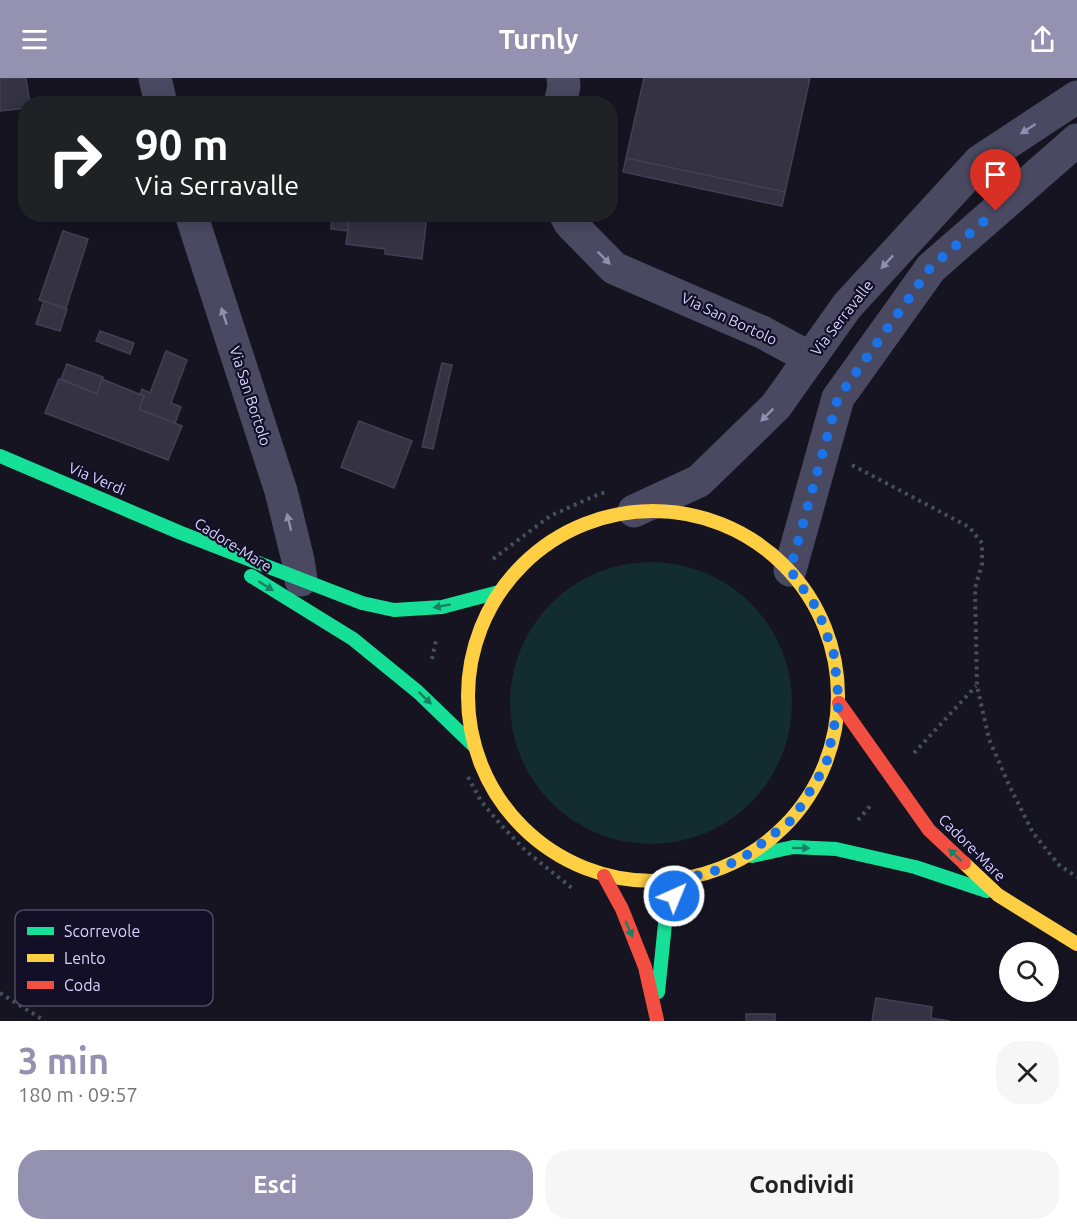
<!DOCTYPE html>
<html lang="it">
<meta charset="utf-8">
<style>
body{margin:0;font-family:Ubuntu,sans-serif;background:#f6f6f6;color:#222;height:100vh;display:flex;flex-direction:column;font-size:22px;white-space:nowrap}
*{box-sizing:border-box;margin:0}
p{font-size:20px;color:#767676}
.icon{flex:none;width:33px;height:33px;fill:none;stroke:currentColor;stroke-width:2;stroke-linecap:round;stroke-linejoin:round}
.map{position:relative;height:943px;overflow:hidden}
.details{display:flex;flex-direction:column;background:#fff;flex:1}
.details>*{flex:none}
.top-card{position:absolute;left:18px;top:18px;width:600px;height:126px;border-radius:24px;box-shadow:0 3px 15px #0003;background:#202124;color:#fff;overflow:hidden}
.buttons{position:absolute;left:999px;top:864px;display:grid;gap:12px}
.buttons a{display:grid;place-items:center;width:60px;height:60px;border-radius:50%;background:#fff;box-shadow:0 3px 15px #0003;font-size:30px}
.pin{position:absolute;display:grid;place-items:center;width:51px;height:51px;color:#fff;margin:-62px -26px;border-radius:50% 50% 50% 0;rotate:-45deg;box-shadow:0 0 6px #0007}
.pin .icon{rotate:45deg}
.me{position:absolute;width:66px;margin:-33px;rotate:44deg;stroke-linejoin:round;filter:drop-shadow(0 0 4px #0008)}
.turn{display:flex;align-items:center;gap:21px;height:126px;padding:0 18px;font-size:27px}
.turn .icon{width:78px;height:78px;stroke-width:2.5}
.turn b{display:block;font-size:42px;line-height:51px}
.round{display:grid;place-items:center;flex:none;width:63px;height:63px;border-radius:24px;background:#f6f6f6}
.head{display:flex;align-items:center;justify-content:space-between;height:102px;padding:0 18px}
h1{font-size:36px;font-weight:700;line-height:45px;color:#9591b1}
.action{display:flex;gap:12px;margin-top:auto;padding:12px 18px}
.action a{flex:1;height:69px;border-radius:24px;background:#9591b1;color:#fff;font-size:24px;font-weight:700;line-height:69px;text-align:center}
.action a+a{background:#f6f6f6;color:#222}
header{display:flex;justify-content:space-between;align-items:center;height:78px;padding:0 18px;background:#9591b1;color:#fff;font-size:27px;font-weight:700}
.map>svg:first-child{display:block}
.green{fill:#132c2d}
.building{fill:#343243;stroke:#433f54;stroke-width:1.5}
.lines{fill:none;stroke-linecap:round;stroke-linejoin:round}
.path{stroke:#44505f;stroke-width:4;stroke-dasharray:3 4.5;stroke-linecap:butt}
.street{stroke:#4a4962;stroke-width:33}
.fast{stroke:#16e098;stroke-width:14}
.slow{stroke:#ffcf43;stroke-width:14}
.jam{stroke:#f24e42;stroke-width:14}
.oneway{fill:#928eb0}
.oneway2{fill:#158265}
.route{stroke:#1a73e8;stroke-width:10;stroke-dasharray:0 18}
.labels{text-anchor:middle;stroke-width:4.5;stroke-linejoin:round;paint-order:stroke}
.street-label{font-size:15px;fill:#d9d4ff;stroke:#130f26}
.key{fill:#130f26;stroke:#4e4a67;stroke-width:1.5}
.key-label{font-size:16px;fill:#d9d4ff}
</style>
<header><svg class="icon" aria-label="menu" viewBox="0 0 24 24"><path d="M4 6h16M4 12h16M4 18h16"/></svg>Turnly<svg class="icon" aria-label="share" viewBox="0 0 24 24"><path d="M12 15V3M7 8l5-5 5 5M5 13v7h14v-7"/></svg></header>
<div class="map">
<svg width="1077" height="943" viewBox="0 0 1077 943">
<rect width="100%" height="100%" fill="#161421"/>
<circle class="green" cx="651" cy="625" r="141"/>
<g class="building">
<path d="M0 0H26L30 26H26V30L0 33Z"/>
<path d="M644 0H810L785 114 626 80Z"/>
<path d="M626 80 785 114 782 128 623 94Z"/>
<path d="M332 136H350L348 153 331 151Z"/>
<path d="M350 136H427L422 181 385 176V171L346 166Z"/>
<path d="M63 153 88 161 66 230 39 222Z"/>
<path d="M44 223 67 231 60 253 36 246Z"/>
<path d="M100 253 134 265 130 276 96 263Z"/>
<path d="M166 273 187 282 171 325 181 329 175 345 139 331 144 318 140 316 142 311 150 315Z"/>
<path d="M442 285 452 287 433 371 422 369Z"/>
<path d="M67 286 103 299 97 316 61 301Z"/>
<path d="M59 301 97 316 102 301 144 318 139 331 182 348 168 382 45 335Z"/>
<path d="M359 343 412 363 394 410 341 389Z"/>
<path d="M876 920 932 929 931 940 950 943H872Z"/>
<rect x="746" y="936" width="29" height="7"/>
</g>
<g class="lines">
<g class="path">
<path d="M852 387 969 449 982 465V486L975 510 977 608 989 661 1009 707 1033 755 1059 787 1077 799"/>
<path d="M493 481 550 438 599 416 607 414"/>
<path d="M432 581 436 562"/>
<path d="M914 675 976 608"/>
<path d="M468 699 481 723 501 747 526 773 573 811"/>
<path d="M858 742 871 727"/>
<path d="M0 915 45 943"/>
</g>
<g class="street">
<path d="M155 0 161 26"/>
<path d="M560 26 564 8 563 0"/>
<path d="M191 136 281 413 298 482 301 502"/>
<path d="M565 136 570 145 614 190 762 254 810 280"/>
<path d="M634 433 699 403 776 328 847 228 980 83 1077 19"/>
<path d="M790 492 838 320 931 190 1077 62"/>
</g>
<g class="fast">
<path d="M0 378 181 455 362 525 394 532 442 529 499 514"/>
<path d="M251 498 353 561 418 614 473 667"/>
<path d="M752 778 793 769 836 771 915 789 987 813"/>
<path d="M658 914 665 846 679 802"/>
</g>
<g class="slow">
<circle cx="653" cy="618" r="185"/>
<path d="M964 785 998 817 1077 866"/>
</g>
<g class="jam">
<path d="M839 625 929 752 964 785"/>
<path d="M604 798 622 831 645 889 657 942"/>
</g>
</g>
<defs><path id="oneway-solid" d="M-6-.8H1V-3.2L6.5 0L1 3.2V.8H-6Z" transform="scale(1.5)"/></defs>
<g class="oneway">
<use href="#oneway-solid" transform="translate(1028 51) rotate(147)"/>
<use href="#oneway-solid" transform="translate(604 180) rotate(45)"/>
<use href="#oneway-solid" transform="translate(887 184) rotate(133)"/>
<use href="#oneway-solid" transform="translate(224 238) rotate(-108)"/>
<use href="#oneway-solid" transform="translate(767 337) rotate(135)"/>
<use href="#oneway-solid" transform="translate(289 444) rotate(-104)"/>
</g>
<g class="oneway2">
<use href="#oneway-solid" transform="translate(266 508) rotate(32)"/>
<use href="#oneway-solid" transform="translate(442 528) rotate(170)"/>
<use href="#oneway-solid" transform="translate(425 620) rotate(44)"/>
<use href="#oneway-solid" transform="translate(801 770) rotate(1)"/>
<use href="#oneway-solid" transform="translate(955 777) rotate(-137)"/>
<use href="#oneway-solid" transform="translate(629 851) rotate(66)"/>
</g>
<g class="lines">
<path class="route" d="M674 818 679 802 712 794 743 780 793 741 826 687 839 625 834 577 818 532 790 492 838 320 931 189 996 133"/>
</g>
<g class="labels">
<g class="street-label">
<text transform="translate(842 240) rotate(-52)" y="5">Via Serravalle</text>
<text transform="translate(729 241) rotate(25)" y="5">Via San Bortolo</text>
<text transform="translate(250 318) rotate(72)" y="5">Via San Bortolo</text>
<text transform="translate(97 401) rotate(23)" y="5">Via Verdi</text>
<text transform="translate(233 467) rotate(32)" y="5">Cadore-Mare</text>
<text transform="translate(972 770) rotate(45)" y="5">Cadore-Mare</text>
</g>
</g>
<rect x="15" y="832" width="198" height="96" rx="9" class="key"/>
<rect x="27" y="849" width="27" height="8" fill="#16e098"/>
<rect x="27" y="876" width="27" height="8" fill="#ffcf43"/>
<rect x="27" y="903" width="27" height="8" fill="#f24e42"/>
<g class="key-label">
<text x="64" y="859">Scorrevole</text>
<text x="64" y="886">Lento</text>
<text x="64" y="913">Coda</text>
</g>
</svg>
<div class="buttons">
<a><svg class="icon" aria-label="search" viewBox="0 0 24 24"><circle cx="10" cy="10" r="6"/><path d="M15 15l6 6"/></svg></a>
</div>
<div class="pin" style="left:996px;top:133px;background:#d93025"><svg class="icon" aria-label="arrive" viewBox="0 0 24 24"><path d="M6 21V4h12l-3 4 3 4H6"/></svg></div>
<svg class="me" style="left:674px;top:818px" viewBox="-20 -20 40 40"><circle r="17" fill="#1a73e8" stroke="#fff" stroke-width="3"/><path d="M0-11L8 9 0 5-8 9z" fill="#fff"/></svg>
<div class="top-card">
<div class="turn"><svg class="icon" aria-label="right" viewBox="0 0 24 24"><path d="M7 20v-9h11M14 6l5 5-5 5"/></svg><div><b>90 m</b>Via Serravalle</div></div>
</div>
</div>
<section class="details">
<div class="head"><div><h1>3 min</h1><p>180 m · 09:57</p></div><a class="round"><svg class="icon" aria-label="close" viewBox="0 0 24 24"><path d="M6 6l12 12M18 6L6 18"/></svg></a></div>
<div class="action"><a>Esci</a><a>Condividi</a></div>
</section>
